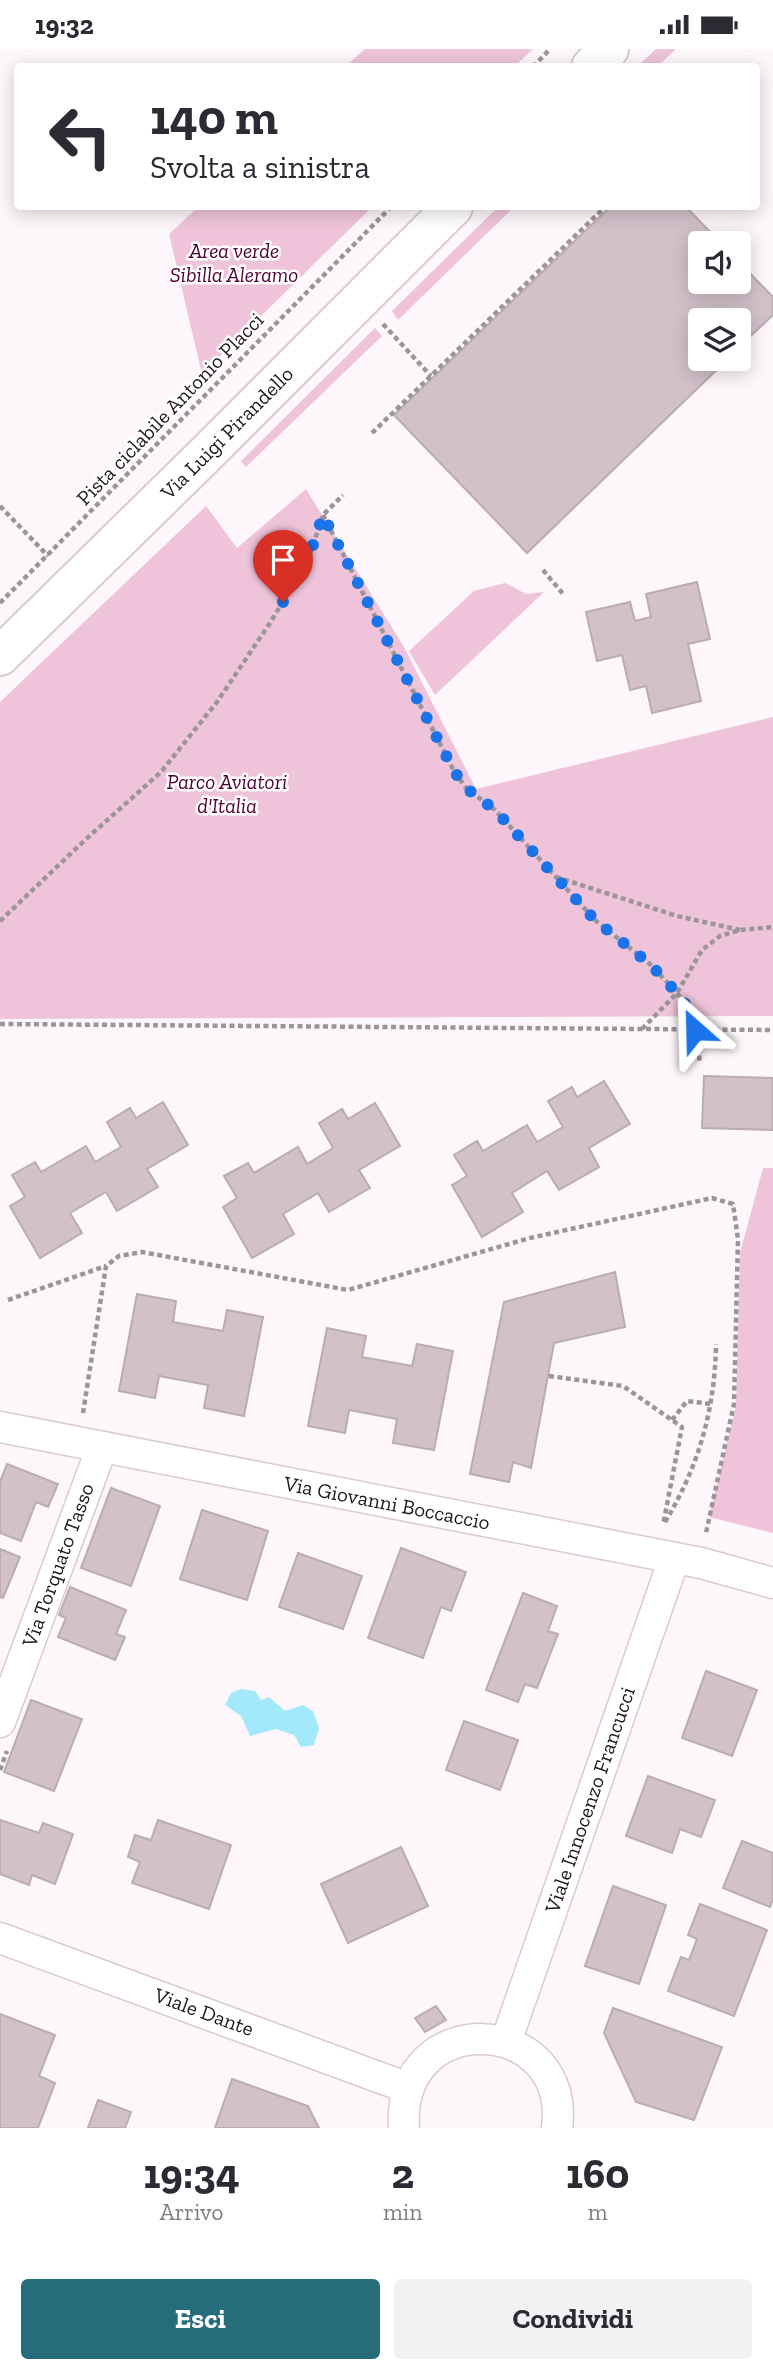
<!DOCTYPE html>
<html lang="it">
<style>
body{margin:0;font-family:"Zilla Slab",serif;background:#f2f2f3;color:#2b2b33;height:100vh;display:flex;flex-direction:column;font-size:26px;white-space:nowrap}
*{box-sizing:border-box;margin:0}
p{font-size:23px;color:#7c7c81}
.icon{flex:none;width:38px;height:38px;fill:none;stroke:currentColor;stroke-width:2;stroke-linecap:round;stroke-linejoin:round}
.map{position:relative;height:2079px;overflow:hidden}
.panel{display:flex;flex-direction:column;background:#fff;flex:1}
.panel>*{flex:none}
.hud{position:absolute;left:14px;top:14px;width:746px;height:147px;border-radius:7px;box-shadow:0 4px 18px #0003;background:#fff;color:#2b2b33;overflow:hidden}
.controls{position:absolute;left:688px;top:182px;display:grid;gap:14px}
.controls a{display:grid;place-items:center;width:63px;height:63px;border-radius:7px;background:#fff;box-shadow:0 4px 18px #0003;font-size:35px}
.pin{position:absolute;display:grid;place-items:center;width:60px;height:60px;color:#fff;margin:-72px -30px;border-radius:50% 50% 50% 0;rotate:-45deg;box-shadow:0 0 7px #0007}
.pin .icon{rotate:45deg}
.me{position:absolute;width:77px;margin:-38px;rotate:335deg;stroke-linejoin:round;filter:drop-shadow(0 0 5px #0008)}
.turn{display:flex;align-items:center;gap:24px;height:147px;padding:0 21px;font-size:32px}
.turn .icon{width:91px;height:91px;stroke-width:2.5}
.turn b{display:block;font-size:49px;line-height:60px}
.eta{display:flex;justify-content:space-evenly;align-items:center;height:119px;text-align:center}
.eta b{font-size:42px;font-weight:700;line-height:49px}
.primary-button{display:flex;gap:14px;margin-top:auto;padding:14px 21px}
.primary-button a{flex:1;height:80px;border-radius:7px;background:#266c7a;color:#fff;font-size:28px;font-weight:700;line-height:80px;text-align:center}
.primary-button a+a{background:#f2f2f3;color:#2b2b33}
.status{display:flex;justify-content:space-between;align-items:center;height:49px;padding:0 35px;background:#fff;direction:ltr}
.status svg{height:19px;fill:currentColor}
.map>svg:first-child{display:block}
.green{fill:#efc4da}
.water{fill:#a2eafb}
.building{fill:#d3c1ca;stroke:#bbabb3;stroke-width:2}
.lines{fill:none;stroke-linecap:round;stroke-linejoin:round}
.street-casing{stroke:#dbcad3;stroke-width:33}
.secondary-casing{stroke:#dbcad3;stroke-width:42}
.path{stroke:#9b9498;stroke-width:4.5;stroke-dasharray:5 3.5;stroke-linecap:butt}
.street{stroke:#fff;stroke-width:30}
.secondary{stroke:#fff;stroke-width:38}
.route{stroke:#1a73e8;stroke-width:12;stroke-dasharray:0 21.6}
.labels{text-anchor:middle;stroke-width:5;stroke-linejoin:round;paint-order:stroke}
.park-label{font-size:21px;font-style:italic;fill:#500037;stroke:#fff}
.street-label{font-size:21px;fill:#1f191c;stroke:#fff}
</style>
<div class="status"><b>19:32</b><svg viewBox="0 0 49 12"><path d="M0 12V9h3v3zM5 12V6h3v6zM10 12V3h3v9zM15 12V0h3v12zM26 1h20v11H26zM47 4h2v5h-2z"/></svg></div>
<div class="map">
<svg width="773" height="2079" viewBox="0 0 773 2079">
<rect width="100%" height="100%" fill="#fdf6fa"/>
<g class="green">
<path d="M365 0H533L515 17H346Z"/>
<path d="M656 0H676L658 17H638Z"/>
<path d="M198 158H372L202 325 169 185Z"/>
<path d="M498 158H514L398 271 392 262Z"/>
<path d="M375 279 382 287 246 418 241 412Z"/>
<path d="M306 440 404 598 476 740 773 668V967L0 970V653L206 457 237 499Z"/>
<path d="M505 534 526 545 544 543 435 646 409 602 474 542Z"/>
<path d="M763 1119H773V1484L709 1468 736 1357 740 1204Z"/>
</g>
<path class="water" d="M241 1640 255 1642 261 1651 269 1648 285 1662 303 1656 313 1662 319 1679 314 1696 301 1698 294 1686 276 1680 250 1687 241 1667 225 1656 231 1644Z"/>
<g class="building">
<path d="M610 158H686L721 194H700V233H738V212L773 248V266L738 299V271H700V310H728L527 504 394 366Z"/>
<path d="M697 533 710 590 688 595 701 652 652 664 646 637 630 641 622 606 597 612 586 563 630 553 635 572 651 568 646 545Z"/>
<path d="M704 1027 773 1029V1081L702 1079Z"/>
<path d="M604 1032 630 1075 589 1099 599 1118 559 1141 547 1122 512 1144 523 1163 482 1188 452 1136 467 1127 454 1106 477 1092 483 1102 527 1076 537 1093 563 1078 548 1052 572 1038 577 1048Z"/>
<path d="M163 1053 188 1096 147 1120 158 1138 117 1162 106 1143 70 1164 82 1184 40 1209 10 1157 25 1148 12 1126 35 1113 41 1123 86 1097 95 1113 121 1098 107 1073 130 1059 136 1069Z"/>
<path d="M375 1054 400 1097 359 1121 370 1139 329 1163 318 1144 283 1165 294 1185 252 1209 223 1158 237 1149 224 1127 248 1114 254 1124 298 1098 307 1115 333 1099 319 1074 342 1060 348 1070Z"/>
<path d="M615 1223 625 1278 554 1294 531 1419 513 1413 509 1433 470 1425 504 1253Z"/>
<path d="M137 1245 176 1252 173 1273 223 1282 227 1261 263 1268 244 1367 204 1359 208 1336 159 1327 155 1349 119 1342Z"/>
<path d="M327 1279 366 1287 362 1308 412 1317 417 1295 453 1302 434 1401 393 1394 397 1370 349 1361 345 1384 308 1377Z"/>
<path d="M7 1415 58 1435 48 1458 36 1453 21 1492 0 1484V1433Z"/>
<path d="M111 1439 160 1457 131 1537 81 1519Z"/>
<path d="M202 1461 268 1482 247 1551 180 1530Z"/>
<path d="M401 1499 466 1523 451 1562 441 1558 423 1609 368 1589Z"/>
<path d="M0 1500 20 1508 3 1549 0 1548Z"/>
<path d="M298 1504 362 1527 343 1580 279 1558Z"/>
<path d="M70 1538 126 1561 116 1585 125 1588 115 1611 58 1588 66 1569 59 1566Z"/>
<path d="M523 1544 557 1557 548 1582 558 1585 537 1639 525 1635 518 1653 486 1641Z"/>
<path d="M706 1622 757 1641 732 1707 682 1689Z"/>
<path d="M31 1651 82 1670 54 1742 4 1723Z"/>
<path d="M464 1672 518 1691 500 1741 446 1721Z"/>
<path d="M648 1727 715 1751 701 1788 680 1780 672 1804 626 1787Z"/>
<path d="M0 1771 39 1784 43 1774 73 1785 55 1835 32 1826 29 1836 0 1825Z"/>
<path d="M158 1771 231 1796 209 1860 132 1834 140 1813 128 1808 135 1786 151 1791Z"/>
<path d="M742 1792 773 1804V1850L770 1858 723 1839Z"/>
<path d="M401 1798 428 1857 348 1894 321 1835Z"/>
<path d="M613 1837 666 1856 639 1935 585 1917Z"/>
<path d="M700 1855 767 1881 734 1967 668 1942 681 1908 689 1911 697 1890 688 1886Z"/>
<path d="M436 1957 446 1971 425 1983 415 1969Z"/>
<path d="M613 1959 722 1998 694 2071 636 2053 604 1984Z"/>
<path d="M0 1965 55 1986 39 2027 55 2034 38 2079H0Z"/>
<path d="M232 2030 308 2057 319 2079H215Z"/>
<path d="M98 2051 131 2063 125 2079H88Z"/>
</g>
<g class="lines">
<defs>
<g id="street">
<path d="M0 1378 701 1514 773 1534"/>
<path d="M0 1673 102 1398"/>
<path d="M0 1889 408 2039"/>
<path d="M506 1993 674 1510"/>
<path d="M404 2079C396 1956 572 1965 557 2079"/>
</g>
<g id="secondary">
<path d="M591 18 609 0"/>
<path d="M0 607 205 406 453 158"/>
</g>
</defs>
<use href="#street" class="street-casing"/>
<use href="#secondary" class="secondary-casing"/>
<g class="path">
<path d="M533 18 550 0"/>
<path d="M383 275 431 327"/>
<path d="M372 384 605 158"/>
<path d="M0 457 48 507"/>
<path d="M323 466 454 722 466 739 495 761 595 871 651 916 677 944 691 963 700 1013"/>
<path d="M543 521 564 546"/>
<path d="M0 554 391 158"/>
<path d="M556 828 677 867 740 881"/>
<path d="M0 872 85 791 161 723 217 653 270 574 308 511 323 466 343 446"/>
<path d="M0 975 773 981"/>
<path d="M642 980 677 944 702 901 720 887 740 881 773 878"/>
<path d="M8 1251 106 1217"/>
<path d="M549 1327 623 1337 682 1378 663 1476"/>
<path d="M83 1364 106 1217 119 1207 142 1203 348 1241 530 1189 712 1149 733 1155 738 1190 734 1355 706 1484"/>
<path d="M672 1371 687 1352 711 1355"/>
<path d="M665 1473C699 1417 715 1360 716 1295"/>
<path d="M0 1721 7 1702"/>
</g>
<use href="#street" class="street"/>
<use href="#secondary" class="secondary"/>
</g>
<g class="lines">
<path class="route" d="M283 553 308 511 323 466 454 722 466 739 495 761 595 871 651 916 677 944 691 963 695 981"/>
</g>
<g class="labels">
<g class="park-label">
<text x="234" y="209">Area verde<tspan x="234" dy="24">Sibilla Aleramo</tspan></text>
<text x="227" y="740">Parco Aviatori<tspan x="227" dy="24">d'Italia</tspan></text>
</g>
<g class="street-label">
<text transform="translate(170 360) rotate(-46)" y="7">Pista ciclabile Antonio Placci</text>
<text transform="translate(227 384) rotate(-45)" y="7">Via Luigi Pirandello</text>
<text transform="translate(387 1454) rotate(11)" y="7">Via Giovanni Boccaccio</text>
<text transform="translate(58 1516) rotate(-70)" y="7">Via Torquato Tasso</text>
<text transform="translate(590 1751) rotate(-71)" y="7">Viale Innocenzo Francucci</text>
<text transform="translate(204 1963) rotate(20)" y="7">Viale Dante</text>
</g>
</g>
</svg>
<div class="controls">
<a><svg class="icon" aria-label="sound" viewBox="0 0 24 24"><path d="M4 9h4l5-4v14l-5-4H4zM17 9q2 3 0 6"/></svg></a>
<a><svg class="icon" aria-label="layers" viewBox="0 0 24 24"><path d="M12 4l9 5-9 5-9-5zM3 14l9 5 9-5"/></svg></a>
</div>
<div class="pin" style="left:283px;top:553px;background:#d93025"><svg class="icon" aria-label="arrive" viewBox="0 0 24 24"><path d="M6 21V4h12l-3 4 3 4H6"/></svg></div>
<svg class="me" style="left:695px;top:981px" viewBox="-20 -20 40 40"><path d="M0-17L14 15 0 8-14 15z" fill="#1a73e8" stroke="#fff" stroke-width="4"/></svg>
<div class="hud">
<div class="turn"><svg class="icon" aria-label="left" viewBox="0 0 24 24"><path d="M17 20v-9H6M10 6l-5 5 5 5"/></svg><div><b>140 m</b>Svolta a sinistra</div></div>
</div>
</div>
<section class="panel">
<div class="eta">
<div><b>19:34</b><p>Arrivo</p></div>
<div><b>2</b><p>min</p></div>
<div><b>160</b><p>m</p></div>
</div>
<div class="primary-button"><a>Esci</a><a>Condividi</a></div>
</section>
